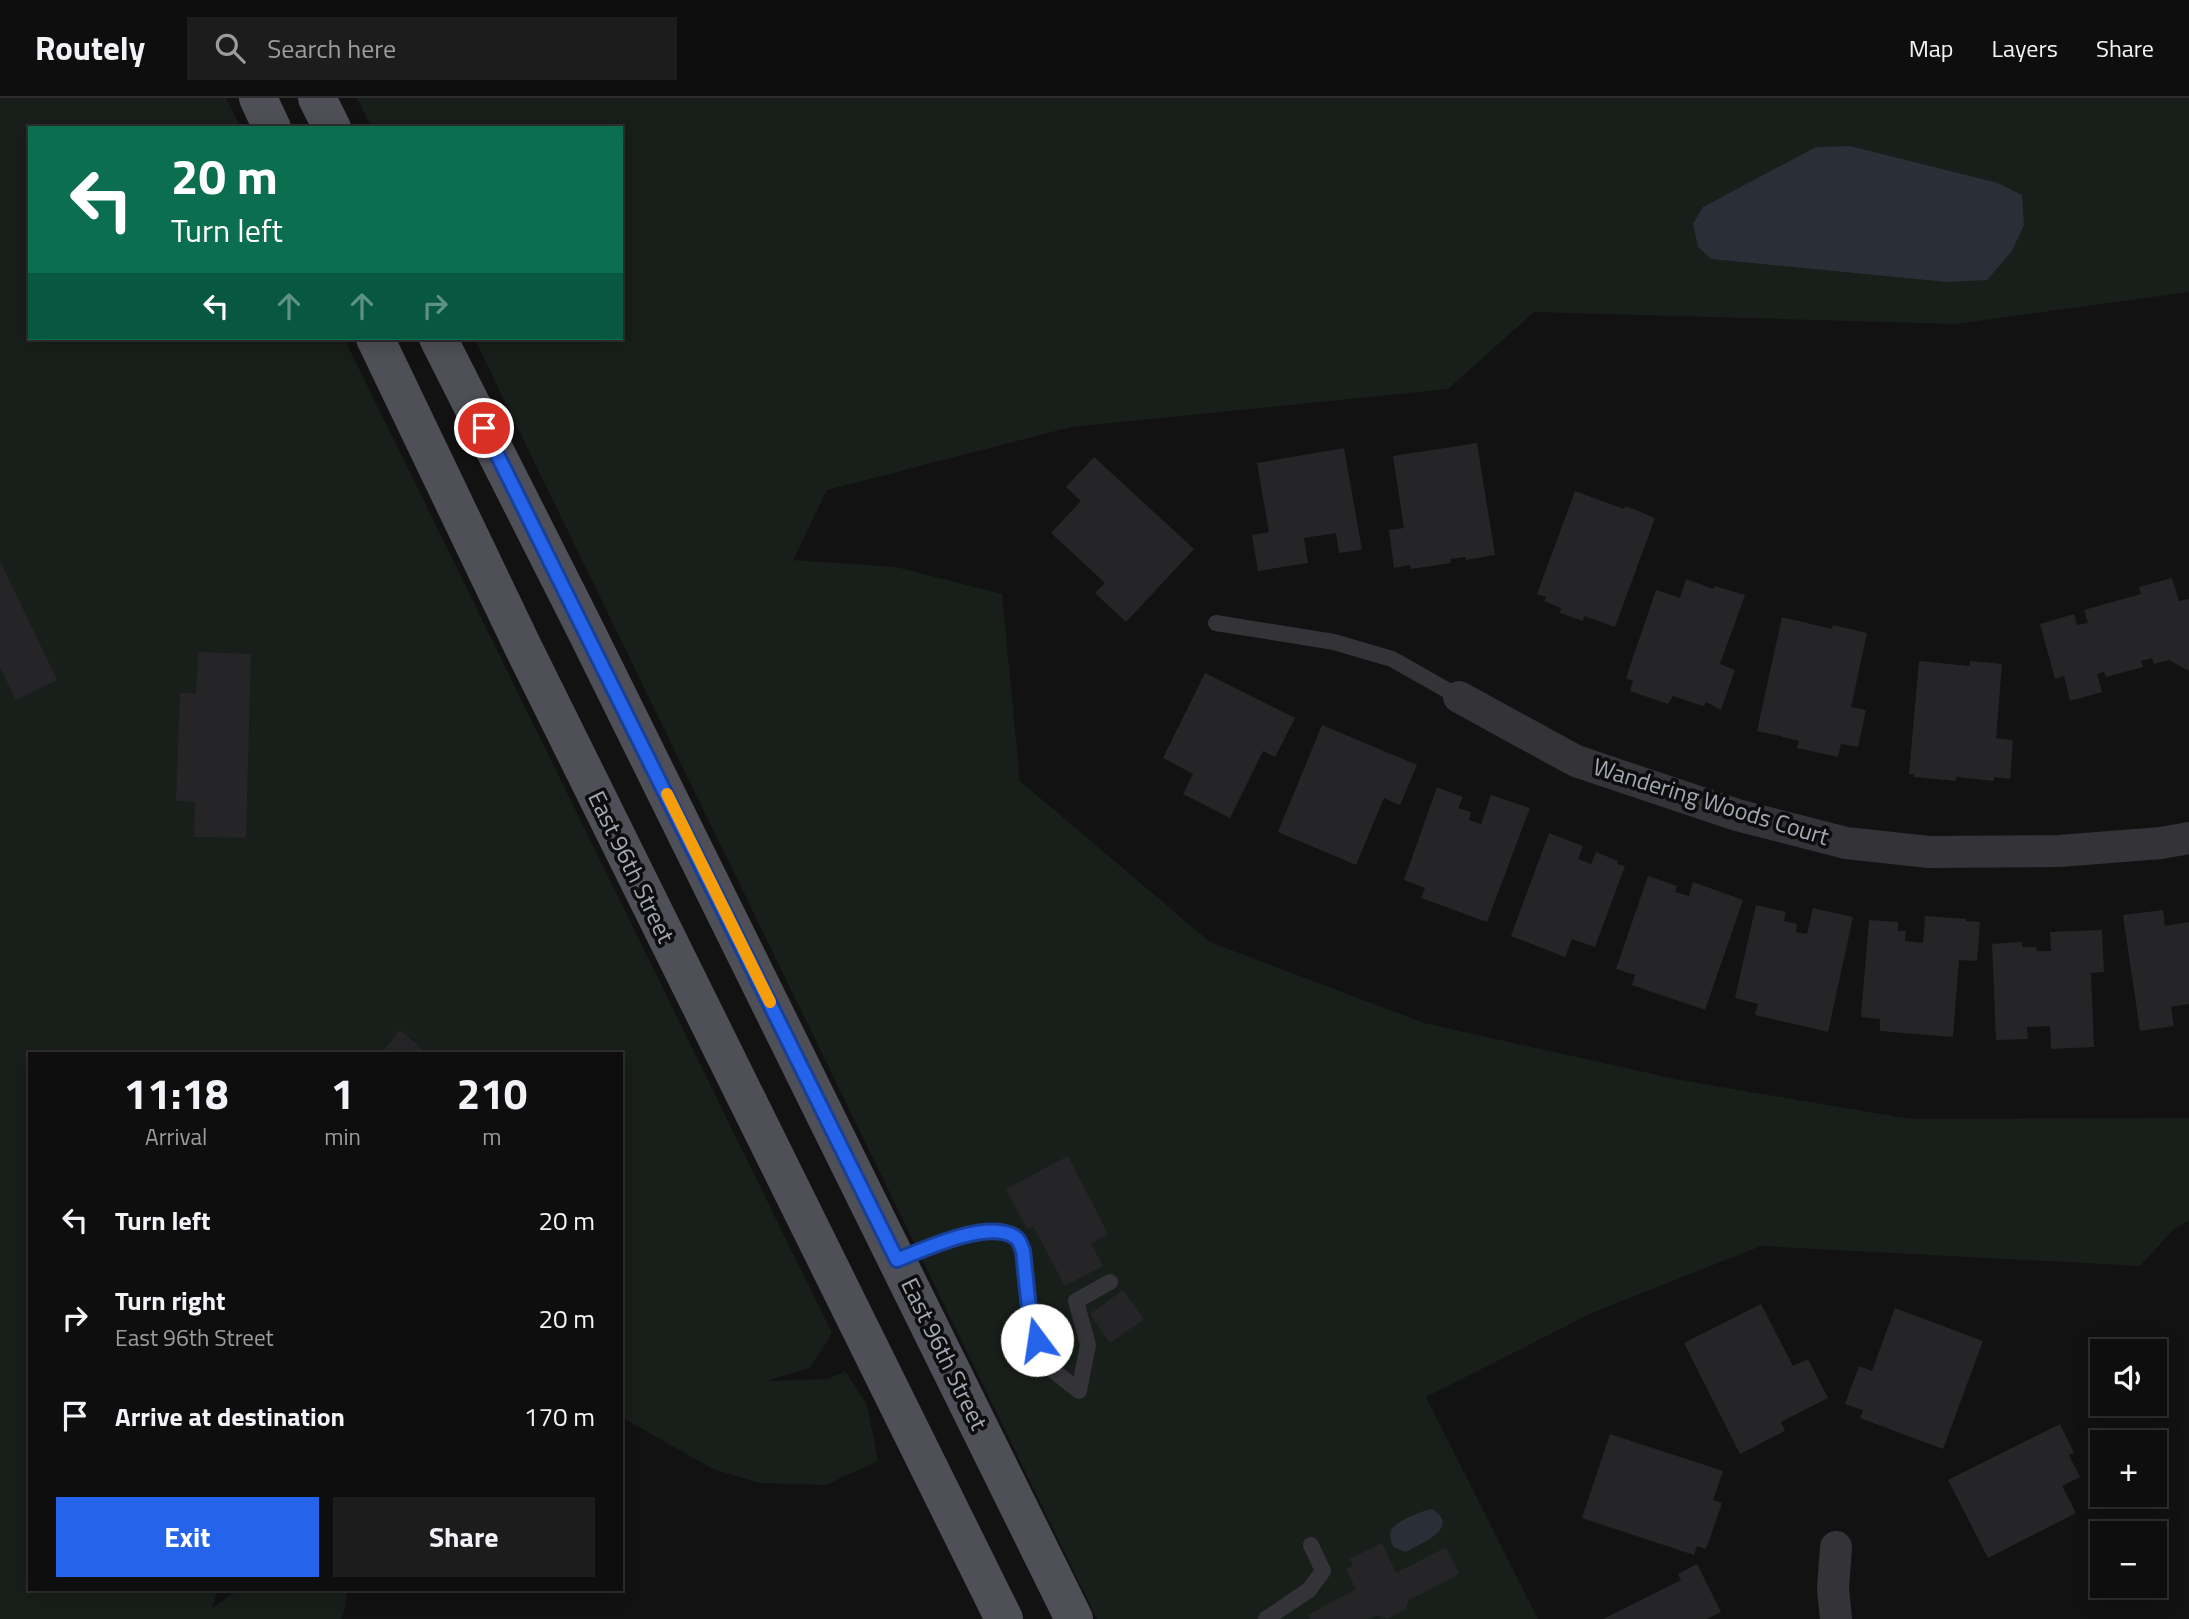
<!DOCTYPE html>
<meta charset="utf-8">
<style>
body{margin:0;font-family:"Titillium Web",sans-serif;background:#1c1c1c;color:#f1f3f6;height:100vh;display:flex;flex-direction:column;font-size:26px;white-space:nowrap}
*{box-sizing:border-box;margin:0}
p{font-size:23px;color:#9b9c9e}
.icon{flex:none;width:38px;height:38px;fill:none;stroke:currentColor;stroke-width:2;stroke-linecap:round;stroke-linejoin:round}
.map{position:relative;flex:1;overflow:hidden}
.side{position:absolute;left:28px;top:954px;width:595px;height:539px;display:flex;flex-direction:column;background:#0e0e0e;border-radius:0px;box-shadow:0 4px 18px #0003,0 0 0 2px #2e2e2e}
.side>*{flex:none}
.guide{position:absolute;left:28px;top:28px;width:595px;height:214px;border-radius:0px;box-shadow:0 4px 18px #0003,0 0 0 2px #2e2e2e;background:#0b6e4f;color:#fff;overflow:hidden}
.controls{position:absolute;left:2090px;top:1241px;display:grid;gap:14px}
.controls a{display:grid;place-items:center;width:77px;height:77px;border-radius:0px;background:#0e0e0e;box-shadow:0 4px 18px #0003,0 0 0 2px #2e2e2e;font-size:35px}
.pin{position:absolute;display:grid;place-items:center;width:60px;height:60px;color:#fff;margin:-30px;border:4px solid #fff;border-radius:50%;box-shadow:0 2px 7px #0007}
.me{position:absolute;width:77px;margin:-38px;rotate:346deg;stroke-linejoin:round;filter:drop-shadow(0 0 5px #0008)}
.turn{display:flex;align-items:center;gap:24px;height:147px;padding:0 28px;font-size:32px}
.turn .icon{width:91px;height:91px;stroke-width:2.5}
.turn b{display:block;font-size:49px;line-height:60px}
.lanes{display:flex;align-items:center;height:66px;padding:0 28px;background:#0003;justify-content:center;gap:35px;direction:ltr}
.lanes .off{opacity:.35}
.eta{display:flex;justify-content:space-evenly;align-items:center;height:119px;text-align:center}
.eta b{font-size:42px;font-weight:700;line-height:49px}
.primary-button{display:flex;gap:14px;margin-top:auto;padding:14px 28px}
.primary-button a{flex:1;height:80px;border-radius:0px;background:#2563eb;color:#fff;font-size:28px;font-weight:700;line-height:80px;text-align:center}
.primary-button a+a{background:#1c1c1c;color:#f1f3f6}
ul{padding:0;list-style:none}
li{display:flex;align-items:center;gap:21px;height:98px;padding:0 28px}
li div{flex:1}
li b{display:block;font-size:26px}
li em{font-style:normal}
header{display:flex;align-items:center;gap:42px;box-sizing:border-box;height:98px;padding:0 35px;background:#0e0e0e;border-bottom:2px solid #2e2e2e}
header strong{font-size:33px}
nav{display:flex;gap:38px;margin-inline-start:auto;font-size:24px}
.search{width:490px;height:63px;background:#1c1c1c;display:flex;align-items:center;gap:18px;box-sizing:border-box;padding:0 24px;border-radius:0px;color:#9b9c9e;font-size:26px}
.map>svg:first-child{display:block}
.green{fill:#181e19}
.water{fill:#282f37}
.building{fill:#252527}
.lines{fill:none;stroke-linecap:round;stroke-linejoin:round}
.service{stroke:#333338;stroke-width:16}
.minor{stroke:#333338;stroke-width:32}
.primary{stroke:#4f5057;stroke-width:38}
.route-casing{stroke:#184099;stroke-width:18}
.route{stroke:#2563eb;stroke-width:12}
.slow{stroke:#f59e0b;stroke-width:12}
.labels{text-anchor:middle;stroke-width:7;stroke-linejoin:round;paint-order:stroke}
.street-label{font-size:24px;fill:#a3a7b4;stroke:#0d0d0e}
</style>
<header>
<strong>Routely</strong>
<div class="search"><svg class="icon" aria-label="search" viewBox="0 0 24 24"><circle cx="10" cy="10" r="6"/><path d="M15 15l6 6"/></svg>Search here</div>
<nav><a>Map</a><a>Layers</a><a>Share</a></nav>
</header>
<div class="map">
<svg width="2189" height="1521" viewBox="0 0 2189 1521">
<rect width="100%" height="100%" fill="#121213"/>
<g class="green">
<path d="M0 0H226L241 30H30V240H344L832 1235 810 1270 766 1283 828 1281 845 1273 867 1307 878 1363 826 1387 759 1385 713 1371 621 1319V956H30V1491H218L212 1510 239 1491H347L345 1511 341 1521H0Z"/>
<path d="M357 0H2189V194L1955 226 1534 214 1448 291 1071 329 827 392 793 462 896 469 1002 496 1020 683 1210 844 1424 925 1680 982 1911 1021 2189 1020V1122L2174 1131 2140 1168 1761 1148 1592 1215 1426 1299 1538 1521H1097L474 240H621V30H372Z"/>
</g>
<g class="water">
<path d="M1850 48 1998 85 2022 97 2024 127 2012 153 1987 182 1947 184 1711 161 1698 149 1693 126 1703 109 1816 49Z"/>
<path d="M1432 1411C1462 1430 1421 1445 1406 1454L1394 1449C1391 1444 1389 1439 1391 1432 1395 1424 1423 1412 1432 1411Z"/>
</g>
<g class="building">
<path d="M1477 345 1495 457 1466 462 1465 459 1450 461 1451 465 1411 471 1410 467 1394 470 1389 432 1404 430 1393 358Z"/>
<path d="M1344 350 1362 452 1339 455 1336 435 1304 440 1308 465 1258 473 1252 437 1269 434 1257 365Z"/>
<path d="M1094 359 1194 451 1126 524 1095 495 1105 485 1051 435 1081 403 1066 389Z"/>
<path d="M1575 393 1624 411 1626 408 1655 420 1615 529 1584 518 1583 523 1560 515 1561 510 1544 503 1546 499 1537 496Z"/>
<path d="M0 463 57 582 16 602 0 569Z"/>
<path d="M2172 480 2179 503 2189 501V573L2169 562 2154 566 2152 560 2141 563 2143 569 2106 579 2104 574 2097 576 2102 594 2070 603 2064 578 2055 581 2040 526 2074 516 2077 527 2088 525 2084 512 2141 496 2139 489Z"/>
<path d="M1686 481 1713 491 1715 488 1745 497 1720 566 1735 572 1721 612 1706 604 1703 608 1673 598 1668 606 1630 593 1633 583 1626 580 1656 492 1680 500Z"/>
<path d="M1782 519 1832 531 1833 527 1867 535 1851 609 1866 612 1858 649 1841 646 1838 659 1797 650 1799 643 1782 639 1780 636V638L1757 633Z"/>
<path d="M198 554 251 556 246 740 194 739 195 704 176 703 180 595H196Z"/>
<path d="M1919 563 1970 568V563L2002 566 1996 640 2013 642 2010 681 1994 679V683L1956 679V683L1914 679V676H1909Z"/>
<path d="M1205 575 1295 620 1275 659 1263 653 1230 720 1183 696 1193 676 1163 660Z"/>
<path d="M1322 627 1417 667 1400 707 1384 700 1356 767 1278 734Z"/>
<path d="M1437 689 1463 699 1458 710 1471 714 1469 722 1481 726 1491 697 1530 710 1487 824 1421 800 1425 790 1404 782Z"/>
<path d="M1549 735 1583 748 1578 761 1591 766 1596 754 1618 763 1617 766 1625 768 1595 849 1572 841 1565 859 1511 838Z"/>
<path d="M1648 778 1677 788 1675 794 1689 798 1693 784 1743 802 1705 912 1632 887 1635 877 1616 871Z"/>
<path d="M1756 807 1786 814 1784 823 1797 826 1796 834 1807 836 1813 810 1853 819 1828 934 1755 917 1758 906 1735 900Z"/>
<path d="M2163 812 2165 828 2189 824V906L2171 909 2174 928 2140 933 2123 817Z"/>
<path d="M1925 818 1966 821V823L1980 824 1977 863 1959 862 1953 939 1880 933V921L1861 919 1869 822 1898 824V833H1906L1905 843 1923 845Z"/>
<path d="M2102 832 2104 874 2091 875 2094 949 2051 951 2050 928 2027 929 2028 941 1996 942 1992 846 2022 844V849H2036L2037 853H2051L2050 834Z"/>
<path d="M400 932 428 956H381Z"/>
<path d="M1068 1058 1108 1136 1091 1146 1103 1168 1065 1188 1033 1128 1027 1131 1006 1091Z"/>
<path d="M1123 1192 1144 1221 1110 1245 1090 1216Z"/>
<path d="M1761 1206 1793 1268 1808 1261 1828 1300 1781 1324 1785 1333 1740 1356 1684 1245Z"/>
<path d="M1895 1210 1983 1243 1943 1351 1860 1320 1863 1312 1845 1306 1859 1268 1872 1273Z"/>
<path d="M2060 1326 2074 1355 2069 1357 2080 1379 2062 1388 2076 1415 1988 1460 1948 1382Z"/>
<path d="M1610 1336 1723 1373 1713 1402 1722 1405 1706 1451 1697 1448 1694 1457 1582 1420Z"/>
<path d="M1382 1445 1396 1475 1446 1449 1459 1476 1408 1503 1406 1511 1387 1521 1377 1517 1369 1521H1310L1308 1517 1356 1491 1346 1471 1353 1467 1349 1461Z"/>
<path d="M1697 1466 1721 1514 1707 1521H1603L1681 1482 1678 1476Z"/>
</g>
<g class="lines">
<g class="service">
<path d="M1216 525 1334 544 1392 561 1459 599"/>
<path d="M897 1162C925 1152 987 1121 1015 1139 1020 1142 1021 1148 1023 1153L1030 1220 1044 1265 1079 1293 1088 1247 1076 1203 1110 1184"/>
<path d="M1266 1521 1309 1492 1323 1473 1311 1447"/>
</g>
<g class="minor">
<path d="M1459 599 1576 663 1737 717 1846 745 1929 754 2059 753 2161 745 2189 740"/>
<path d="M1836 1521 1833 1491 1836 1449"/>
</g>
<g class="primary">
<path d="M258 0 272 30"/>
<path d="M317 0 332 30"/>
<path d="M375 240 524 551 1004 1521"/>
<path d="M438 240 585 531 1074 1521"/>
</g>
</g>
<g class="lines">
<defs>
<path id="route" d="M484 330 897 1162C925 1151 988 1121 1015 1139 1020 1142 1021 1148 1023 1153L1030 1220 1037 1242"/>
</defs>
<use href="#route" class="route-casing"/>
<use href="#route" class="route"/>
<path class="slow" d="M667 696 770 904"/>
</g>
<g class="labels">
<g class="street-label">
<text transform="translate(1711 704) rotate(17)" y="8">Wandering Woods Court</text>
<text transform="translate(631 769) rotate(64)" y="8">East 96th Street</text>
<text transform="translate(944 1256) rotate(64)" y="8">East 96th Street</text>
</g>
</g>
</svg>
<div class="controls">
<a><svg class="icon" aria-label="sound" viewBox="0 0 24 24"><path d="M4 9h4l5-4v14l-5-4H4zM17 9q2 3 0 6"/></svg></a>
<a>+</a>
<a>−</a>
</div>
<div class="pin" style="left:484px;top:330px;background:#d93025"><svg class="icon" aria-label="arrive" viewBox="0 0 24 24"><path d="M6 21V4h12l-3 4 3 4H6"/></svg></div>
<svg class="me" style="left:1037px;top:1242px" viewBox="-20 -20 40 40"><circle r="19" fill="#fff"/><path d="M0-13L10 11 0 6-10 11z" fill="#2563eb"/></svg>
<div class="guide">
<div class="turn"><svg class="icon" aria-label="left" viewBox="0 0 24 24"><path d="M17 20v-9H6M10 6l-5 5 5 5"/></svg><div><b>20 m</b>Turn left</div></div>
<div class="lanes"><svg class="icon" aria-label="left" viewBox="0 0 24 24"><path d="M17 20v-9H6M10 6l-5 5 5 5"/></svg><svg class="icon off" aria-label="ahead" viewBox="0 0 24 24"><path d="M12 20V5M6 11l6-6 6 6"/></svg><svg class="icon off" aria-label="ahead" viewBox="0 0 24 24"><path d="M12 20V5M6 11l6-6 6 6"/></svg><svg class="icon off" aria-label="right" viewBox="0 0 24 24"><path d="M7 20v-9h11M14 6l5 5-5 5"/></svg></div>
</div>
<section class="side">
<div class="eta">
<div><b>11:18</b><p>Arrival</p></div>
<div><b>1</b><p>min</p></div>
<div><b>210</b><p>m</p></div>
</div>
<ul>
<li><svg class="icon" aria-label="left" viewBox="0 0 24 24"><path d="M17 20v-9H6M10 6l-5 5 5 5"/></svg><div><b>Turn left</b></div><em>20 m</em></li>
<li><svg class="icon" aria-label="right" viewBox="0 0 24 24"><path d="M7 20v-9h11M14 6l5 5-5 5"/></svg><div><b>Turn right</b><p>East 96th Street</p></div><em>20 m</em></li>
<li><svg class="icon" aria-label="arrive" viewBox="0 0 24 24"><path d="M6 21V4h12l-3 4 3 4H6"/></svg><div><b>Arrive at destination</b></div><em>170 m</em></li>
</ul>
<div class="primary-button"><a>Exit</a><a>Share</a></div>
</section>
</div>
